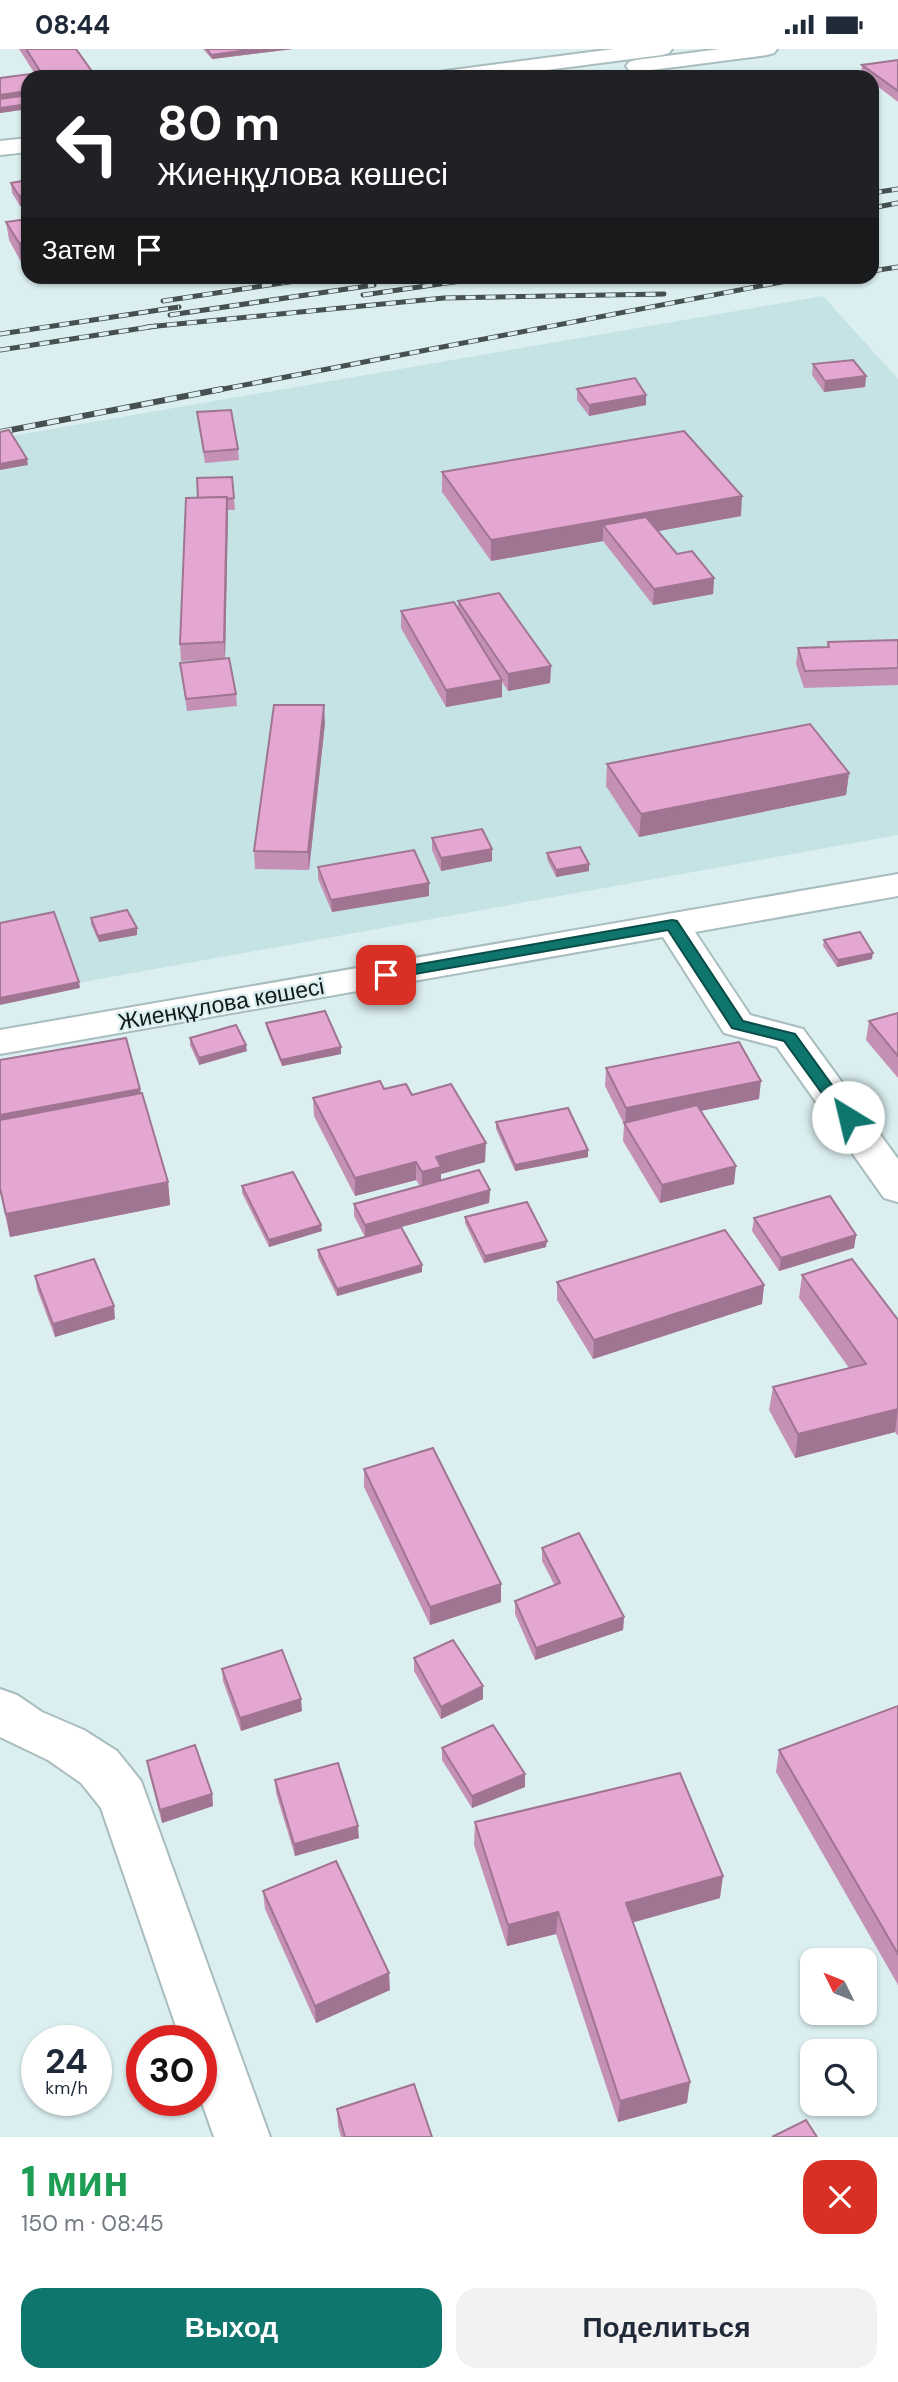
<!DOCTYPE html>
<html lang="ru">
<meta charset="utf-8">
<style>
body{margin:0;font-family:"DM Sans",sans-serif;background:#f2f2f3;color:#1f2937;height:100vh;display:flex;flex-direction:column;font-size:26px;white-space:nowrap}
*{box-sizing:border-box;margin:0}
p{font-size:23px;color:#747a83}
.icon{flex:none;width:38px;height:38px;fill:none;stroke:currentColor;stroke-width:2;stroke-linecap:round;stroke-linejoin:round}
.map{position:relative;height:2088px;overflow:hidden}
.sheet{display:flex;flex-direction:column;background:#fff;flex:1}
.sheet>*{flex:none}
.top-card{position:absolute;left:21px;top:21px;width:858px;height:214px;border-radius:21px;box-shadow:0 2px 5px #0004;background:#202124;color:#fff;overflow:hidden}
.needle{width:46px;rotate:313deg}
.controls{position:absolute;left:800px;top:1899px;display:grid;gap:14px}
.controls a{display:grid;place-items:center;width:77px;height:77px;border-radius:14px;background:#fff;box-shadow:0 2px 5px #0004;font-size:35px}
.speed{position:absolute;left:21px;top:1976px;display:flex;gap:14px;font-size:35px;font-weight:700;text-align:center}
.speed>*{display:grid;place-content:center;width:91px;height:91px;border-radius:50%;background:#fff;box-shadow:0 2px 5px #0004;line-height:1}
.speed small{font-size:18px;font-weight:400}
.speed .limit{border:10px solid #d22;background:#fff;color:#111}
.pin{position:absolute;display:grid;place-items:center;width:60px;height:60px;color:#fff;margin:-30px;border-radius:14px;box-shadow:0 4px 10px #0006}
.me{position:absolute;width:77px;margin:-38px;rotate:324deg;stroke-linejoin:round;filter:drop-shadow(0 0 5px #0008)}
.turn{display:flex;align-items:center;gap:24px;height:147px;padding:0 21px;font-size:32px}
.turn .icon{width:91px;height:91px;stroke-width:2.5}
.turn b{display:block;font-size:49px;line-height:60px}
.then{display:flex;align-items:center;height:66px;padding:0 21px;background:#0003;gap:14px;font-size:26px}
.round{display:grid;place-items:center;flex:none;width:74px;height:74px;border-radius:21px;background:#f2f2f3}
.overview{display:flex;align-items:center;justify-content:space-between;height:119px;padding:0 21px}
h1{font-size:42px;font-weight:800;line-height:52px;color:#1e9e55}
.cta{display:flex;gap:14px;margin-top:auto;padding:14px 21px}
.cta a{flex:1;height:80px;border-radius:21px;background:#0f766e;color:#fff;font-size:28px;font-weight:800;line-height:80px;text-align:center}
.cta a+a{background:#f2f2f3;color:#1f2937}
.status{display:flex;justify-content:space-between;align-items:center;height:49px;padding:0 35px;background:#fff;direction:ltr}
.status svg{height:19px;fill:currentColor}
.map>svg:first-child{display:block}
.built{fill:#c5e3e5}
.lines{fill:none;stroke-linecap:round;stroke-linejoin:round}
.minor-casing{stroke:#a9bdbe;stroke-width:4}
.major-casing{stroke:#a9bdbe;stroke-width:4}
.minor{fill:#fff;fill-rule:evenodd}
.major{fill:#fff;fill-rule:evenodd}
.rail-far1-casing{stroke:#465050;stroke-width:5}
.rail-casing{stroke:#465050;stroke-width:6}
.rail-far1{stroke:#dbeff0;stroke-width:3.5;stroke-dasharray:10;stroke-linecap:butt}
.rail{stroke:#dbeff0;stroke-width:4.5;stroke-dasharray:12;stroke-linecap:butt}
.wall{fill:#c490b4}
.shaded-wall{fill:#a07592}
.building{fill:#e4a7d1;stroke:#a07592;stroke-width:2}
.route{fill:#0f766e;stroke:#0a4d48;stroke-width:2}
.labels{text-anchor:middle;stroke-width:5;stroke-linejoin:round;paint-order:stroke}
.street-label{font-size:23px;fill:#121919;stroke:#dbeff0}
</style>
<div class="status"><b>08:44</b><svg viewBox="0 0 49 12"><path d="M0 12V9h3v3zM5 12V6h3v6zM10 12V3h3v9zM15 12V0h3v12zM26 1h20v11H26zM47 4h2v5h-2z"/></svg></div>
<div class="map">
<svg width="898" height="2088" viewBox="0 0 898 2088">
<rect width="100%" height="100%" fill="#dbeff0"/>
<path class="built" d="M823 247 898 330V786L0 948V389Z"/>
<g class="lines">
<defs>
<g id="minor">
<path d="M898 825V847L695 883 750 966 803 980 898 1110V1153L884 1149 777 998 724 984 663 888 0 1005V981Z"/>
<path d="M0 1640 17 1646 42 1663 84 1681 117 1702 141 1732 270 2088H214L201 2051V1992H181L101 1759 81 1734 48 1711 0 1688Z"/>
</g>
<g id="major">
<path d="M614 0H672L669 4 662 6 493 28H435L438 24 445 22Z"/>
<path d="M720 0H777L774 4 767 6 636 23 629 21 626 17 629 13 636 11Z"/>
<path d="M28 89V103L0 106V92Z"/>
</g>
</defs>
<use href="#minor" class="minor-casing"/>
<use href="#major" class="major-casing"/>
<use href="#minor" class="minor"/>
<use href="#major" class="major"/>
<defs>
<g id="rail-far1">
<path d="M872 144 898 140"/>
<path d="M872 159 898 154"/>
<path d="M872 222 898 218"/>
<path d="M789 231 818 228"/>
<path d="M363 246 489 228"/>
<path d="M163 252 322 228"/>
<path d="M170 266 374 236"/>
<path d="M147 278 444 249 664 245"/>
<path d="M0 285 179 258"/>
<path d="M0 301 156 277"/>
<path d="M213 342 797 230"/>
</g>
<path id="rail" d="M0 383 222 340"/>
</defs>
<use href="#rail-far1" class="rail-far1-casing"/>
<use href="#rail" class="rail-casing"/>
<use href="#rail-far1" class="rail-far1"/>
<use href="#rail" class="rail"/>
</g>
<g class="wall">
<path d="M19 0H76L96 28H28V60L0 64V29L35 25Z"/>
<path d="M203 0H293L212 10Z"/>
<path d="M898 11V53L872 33V28H864L861 26 862 16Z"/>
<path d="M28 131V212L21 213 9 191 6 173 28 170 24 164 23 156 20 157 12 144 11 134Z"/>
<path d="M813 315 866 327 865 338 824 343 812 326Z"/>
<path d="M577 340 646 346V356L589 367 577 351Z"/>
<path d="M197 363 238 400 239 411 205 414Z"/>
<path d="M442 423 741 467 658 482 677 505 714 529 713 545 653 556 603 492 491 512 442 443Z"/>
<path d="M232 428 235 461H228L225 610 236 645 237 657 187 662 180 614 216 610 181 612 180 595 198 449Z"/>
<path d="M458 552 551 617 550 634 508 642 502 633V648L446 658 401 579V562L458 558Z"/>
<path d="M898 591V636L804 639 796 615 798 599 827 598 828 593Z"/>
<path d="M325 674 309 821 255 820 254 802Z"/>
<path d="M607 715 849 724 846 746 639 788 606 737Z"/>
<path d="M432 789 492 812 441 822 432 801Z"/>
<path d="M547 804 589 815V822L556 828 547 810Z"/>
<path d="M318 818 429 847 332 863 318 830Z"/>
<path d="M91 869 137 886 99 893 91 875Z"/>
<path d="M824 891 872 910 837 918 823 897Z"/>
<path d="M898 964V1029L866 991 869 972Z"/>
<path d="M266 974 341 1005 282 1017 267 980Z"/>
<path d="M190 989 247 1002 199 1016 190 996Z"/>
<path d="M0 1011 140 1040 168 1133 170 1156 10 1188 0 1144Z"/>
<path d="M606 1019 759 1050 701 1062 734 1135 660 1154 623 1092 624 1075 605 1037Z"/>
<path d="M384 1040 412 1046 485 1113 441 1125V1132L490 1141 489 1154 401 1178 422 1223 337 1247 318 1208V1201L365 1188 354 1167V1155L420 1137 416 1131 355 1147 314 1067 313 1049Z"/>
<path d="M496 1073 588 1101V1108L515 1122 496 1080Z"/>
<path d="M242 1137 322 1182 269 1198 242 1144Z"/>
<path d="M465 1168 546 1198 484 1214 465 1174Z"/>
<path d="M754 1169 856 1186 854 1199 779 1222 752 1182Z"/>
<path d="M802 1226 898 1271V1387L895 1383 795 1409 769 1361 773 1338 849 1319 799 1249Z"/>
<path d="M35 1227 115 1270 55 1288 37 1240Z"/>
<path d="M557 1233 764 1236 762 1255 593 1310 557 1251Z"/>
<path d="M364 1420 501 1553 430 1576 364 1438Z"/>
<path d="M542 1499 624 1568 623 1581 535 1611 515 1565V1552L555 1537 542 1512Z"/>
<path d="M414 1609 483 1650 441 1670 414 1622Z"/>
<path d="M222 1620 302 1662 241 1682 223 1632Z"/>
<path d="M898 1657V1936L776 1723 779 1701Z"/>
<path d="M442 1699 525 1725V1738L472 1759 442 1711Z"/>
<path d="M147 1712 212 1745 213 1757 162 1774 149 1724Z"/>
<path d="M275 1731 359 1789 295 1807 276 1744Z"/>
<path d="M475 1773 720 1849 633 1873 687 2054 618 2073 556 1885 507 1897 474 1796Z"/>
<path d="M263 1842 390 1941 316 1974 265 1860Z"/>
<path d="M337 2060 432 2088H341L338 2077Z"/>
</g>
<g class="shaded-wall">
<path d="M255 0H293L212 10 211 6Z"/>
<path d="M28 42V51L0 55V46Z"/>
<path d="M28 55V60L0 64V59Z"/>
<path d="M23 146 24 156 23 154V156L20 157 19 147Z"/>
<path d="M28 193V212L21 213 19 194Z"/>
<path d="M866 327 865 338 824 343 825 332Z"/>
<path d="M646 346V356L589 367V356Z"/>
<path d="M27 410 28 416 0 421V415Z"/>
<path d="M742 447 741 467 615 490 603 476V492L491 512V491Z"/>
<path d="M227 448 228 464 225 610 224 593Z"/>
<path d="M714 529 713 545 653 556 654 540Z"/>
<path d="M551 617 550 634 508 642V625Z"/>
<path d="M502 631V648L446 658V641Z"/>
<path d="M324 656 325 674 309 821 308 803Z"/>
<path d="M849 724 846 746 639 788 641 765Z"/>
<path d="M492 800V812L441 822V809Z"/>
<path d="M589 815V822L556 828V821Z"/>
<path d="M429 834V847L332 863 331 851Z"/>
<path d="M137 879V886L99 893 98 887Z"/>
<path d="M873 904 872 910 837 918 838 911Z"/>
<path d="M79 933 80 939 0 956V949Z"/>
<path d="M246 996 247 1002 199 1016V1009Z"/>
<path d="M341 998V1005L282 1017 281 1011Z"/>
<path d="M761 1032 759 1050 626 1077 625 1075 626 1059Z"/>
<path d="M140 1040 142 1058 0 1084V1066Z"/>
<path d="M486 1094 485 1113 441 1125V1136L422 1141V1123L436 1108Z"/>
<path d="M588 1101V1108L515 1122V1116Z"/>
<path d="M416 1113V1131L355 1147V1129Z"/>
<path d="M736 1117 734 1135 660 1154 662 1136Z"/>
<path d="M168 1133 170 1156 10 1188 6 1165Z"/>
<path d="M490 1141 489 1154 365 1188V1176Z"/>
<path d="M321 1176 322 1182 269 1198V1191Z"/>
<path d="M856 1186 854 1199 779 1222 781 1209Z"/>
<path d="M547 1192 546 1198 484 1214 485 1207Z"/>
<path d="M422 1216V1223L337 1247V1240Z"/>
<path d="M764 1236 762 1255 593 1310 594 1291Z"/>
<path d="M114 1257 115 1270 55 1288 53 1275Z"/>
<path d="M898 1360 895 1383 795 1409 798 1385Z"/>
<path d="M501 1535V1553L430 1576V1558Z"/>
<path d="M624 1568 623 1581 535 1611 536 1599Z"/>
<path d="M483 1637V1650L441 1670V1658Z"/>
<path d="M301 1650 302 1662 241 1682 240 1669Z"/>
<path d="M525 1725V1738L472 1759V1747Z"/>
<path d="M212 1745 213 1757 162 1774 160 1761Z"/>
<path d="M358 1777 359 1789 295 1807 294 1795Z"/>
<path d="M723 1827 720 1849 624 1876 626 1854Z"/>
<path d="M558 1863 556 1885 507 1897 508 1876Z"/>
<path d="M389 1924 390 1941 316 1974 315 1957Z"/>
<path d="M690 2033 687 2054 618 2073 620 2052Z"/>
</g>
<g class="building">
<path d="M26 0H76L96 28H44Z"/>
<path d="M207 0H255L211 6Z"/>
<path d="M898 11V42L862 16Z"/>
<path d="M38 24 41 28H28V42L0 46V29Z"/>
<path d="M28 46V55L0 59V50Z"/>
<path d="M28 131V153L23 146 19 147 11 134Z"/>
<path d="M28 153V161L23 154Z"/>
<path d="M28 170V193L19 194 6 173Z"/>
<path d="M853 311 866 327 825 332 813 315Z"/>
<path d="M635 329 646 346 589 356 577 340Z"/>
<path d="M231 361 238 400 204 403 197 363Z"/>
<path d="M9 381 27 410 0 415V383Z"/>
<path d="M684 382 742 447 491 491 442 423Z"/>
<path d="M232 428 234 449 227 450V448L198 449 197 429Z"/>
<path d="M227 448 224 593 180 595 186 449Z"/>
<path d="M646 468 677 505 692 502 714 529 654 540 603 476Z"/>
<path d="M499 544 551 617 508 625 458 552Z"/>
<path d="M454 553 502 631 446 641 401 562Z"/>
<path d="M898 591V619L805 622 798 599 829 598 828 593Z"/>
<path d="M229 609 236 645 186 650 180 614Z"/>
<path d="M274 656H324L308 803 254 802Z"/>
<path d="M810 675 849 724 641 765 607 715Z"/>
<path d="M482 780 492 800 441 809 432 789Z"/>
<path d="M580 798 589 815 556 821 547 804Z"/>
<path d="M414 801 429 834 331 851 318 818Z"/>
<path d="M127 861 137 879 98 887 91 869Z"/>
<path d="M54 863 79 933 0 949V874Z"/>
<path d="M860 883 873 904 838 911 824 891Z"/>
<path d="M325 962 341 998 281 1011 266 974Z"/>
<path d="M898 964V1007L869 972Z"/>
<path d="M236 976 246 996 199 1009 190 989Z"/>
<path d="M126 989 140 1040 0 1066V1011Z"/>
<path d="M739 993 761 1032 626 1059 606 1019Z"/>
<path d="M380 1032 384 1040 406 1035 412 1046 451 1035 486 1094 436 1108 441 1118 422 1123 416 1113 355 1129 313 1049Z"/>
<path d="M142 1044 168 1133 6 1165 0 1139V1071Z"/>
<path d="M697 1056 736 1117 662 1136 624 1074Z"/>
<path d="M568 1059 588 1101 515 1116 496 1073Z"/>
<path d="M479 1121 490 1141 365 1176 354 1155Z"/>
<path d="M293 1123 321 1176 269 1191 242 1137Z"/>
<path d="M830 1147 856 1186 781 1209 754 1169Z"/>
<path d="M527 1153 547 1192 485 1207 465 1168Z"/>
<path d="M401 1178 422 1216 337 1240 318 1201Z"/>
<path d="M725 1181 764 1236 594 1291 557 1233Z"/>
<path d="M94 1210 114 1257 53 1275 35 1227Z"/>
<path d="M852 1210 898 1271V1360L798 1385 773 1338 866 1315 802 1226Z"/>
<path d="M433 1399 501 1535 430 1558 364 1420Z"/>
<path d="M579 1484 624 1568 536 1599 515 1552 560 1534 542 1499Z"/>
<path d="M453 1591 483 1637 441 1658 414 1609Z"/>
<path d="M282 1601 301 1650 240 1669 222 1620Z"/>
<path d="M898 1657V1905L779 1701Z"/>
<path d="M493 1676 525 1725 472 1747 442 1699Z"/>
<path d="M195 1696 212 1745 160 1761 147 1712Z"/>
<path d="M338 1714 358 1777 294 1795 275 1731Z"/>
<path d="M680 1724 723 1827 626 1854 690 2033 620 2052 558 1863 508 1876 475 1773Z"/>
<path d="M336 1812 389 1924 315 1957 263 1842Z"/>
<path d="M414 2035 432 2088H345L337 2060Z"/>
<path d="M806 2071 817 2088H772Z"/>
</g>
<path class="route" d="M672 871 677 872 743 972 795 985 853 1065 856 1068 853 1072H842L784 992 732 979 668 881 386 930 379 926 386 921Z"/>
<g class="labels">
<g class="street-label">
<text transform="translate(221 955) rotate(-10)" y="8">Жиенқұлова көшесі</text>
</g>
</g>
</svg>
<div class="controls">
<a><svg class="needle" viewBox="-14 -14 28 28"><path d="M0-13l5 13h-10z" fill="#e53935"/><path d="M0 13l5-13h-10z" fill="#747a83"/></svg></a>
<a><svg class="icon" aria-label="search" viewBox="0 0 24 24"><circle cx="10" cy="10" r="6"/><path d="M15 15l6 6"/></svg></a>
</div>
<div class="speed"><div>24<small>km/h</small></div><div class="limit">30</div></div>
<div class="pin" style="left:386px;top:926px;background:#d93025"><svg class="icon" aria-label="arrive" viewBox="0 0 24 24"><path d="M6 21V4h12l-3 4 3 4H6"/></svg></div>
<svg class="me" style="left:848px;top:1068px" viewBox="-20 -20 40 40"><circle r="19" fill="#fff"/><path d="M0-13L10 11 0 6-10 11z" fill="#0f766e"/></svg>
<div class="top-card">
<div class="turn"><svg class="icon" aria-label="left" viewBox="0 0 24 24"><path d="M17 20v-9H6M10 6l-5 5 5 5"/></svg><div><b>80 m</b>Жиенқұлова көшесі</div></div>
<div class="then">Затем<svg class="icon" aria-label="arrive" viewBox="0 0 24 24"><path d="M6 21V4h12l-3 4 3 4H6"/></svg></div>
</div>
</div>
<section class="sheet">
<div class="overview"><div><h1>1 мин</h1><p>150 m · 08:45</p></div><a class="round" style="background:#d93025;color:#fff"><svg class="icon" aria-label="close" viewBox="0 0 24 24"><path d="M6 6l12 12M18 6L6 18"/></svg></a></div>
<div class="cta"><a>Выход</a><a>Поделиться</a></div>
</section>
